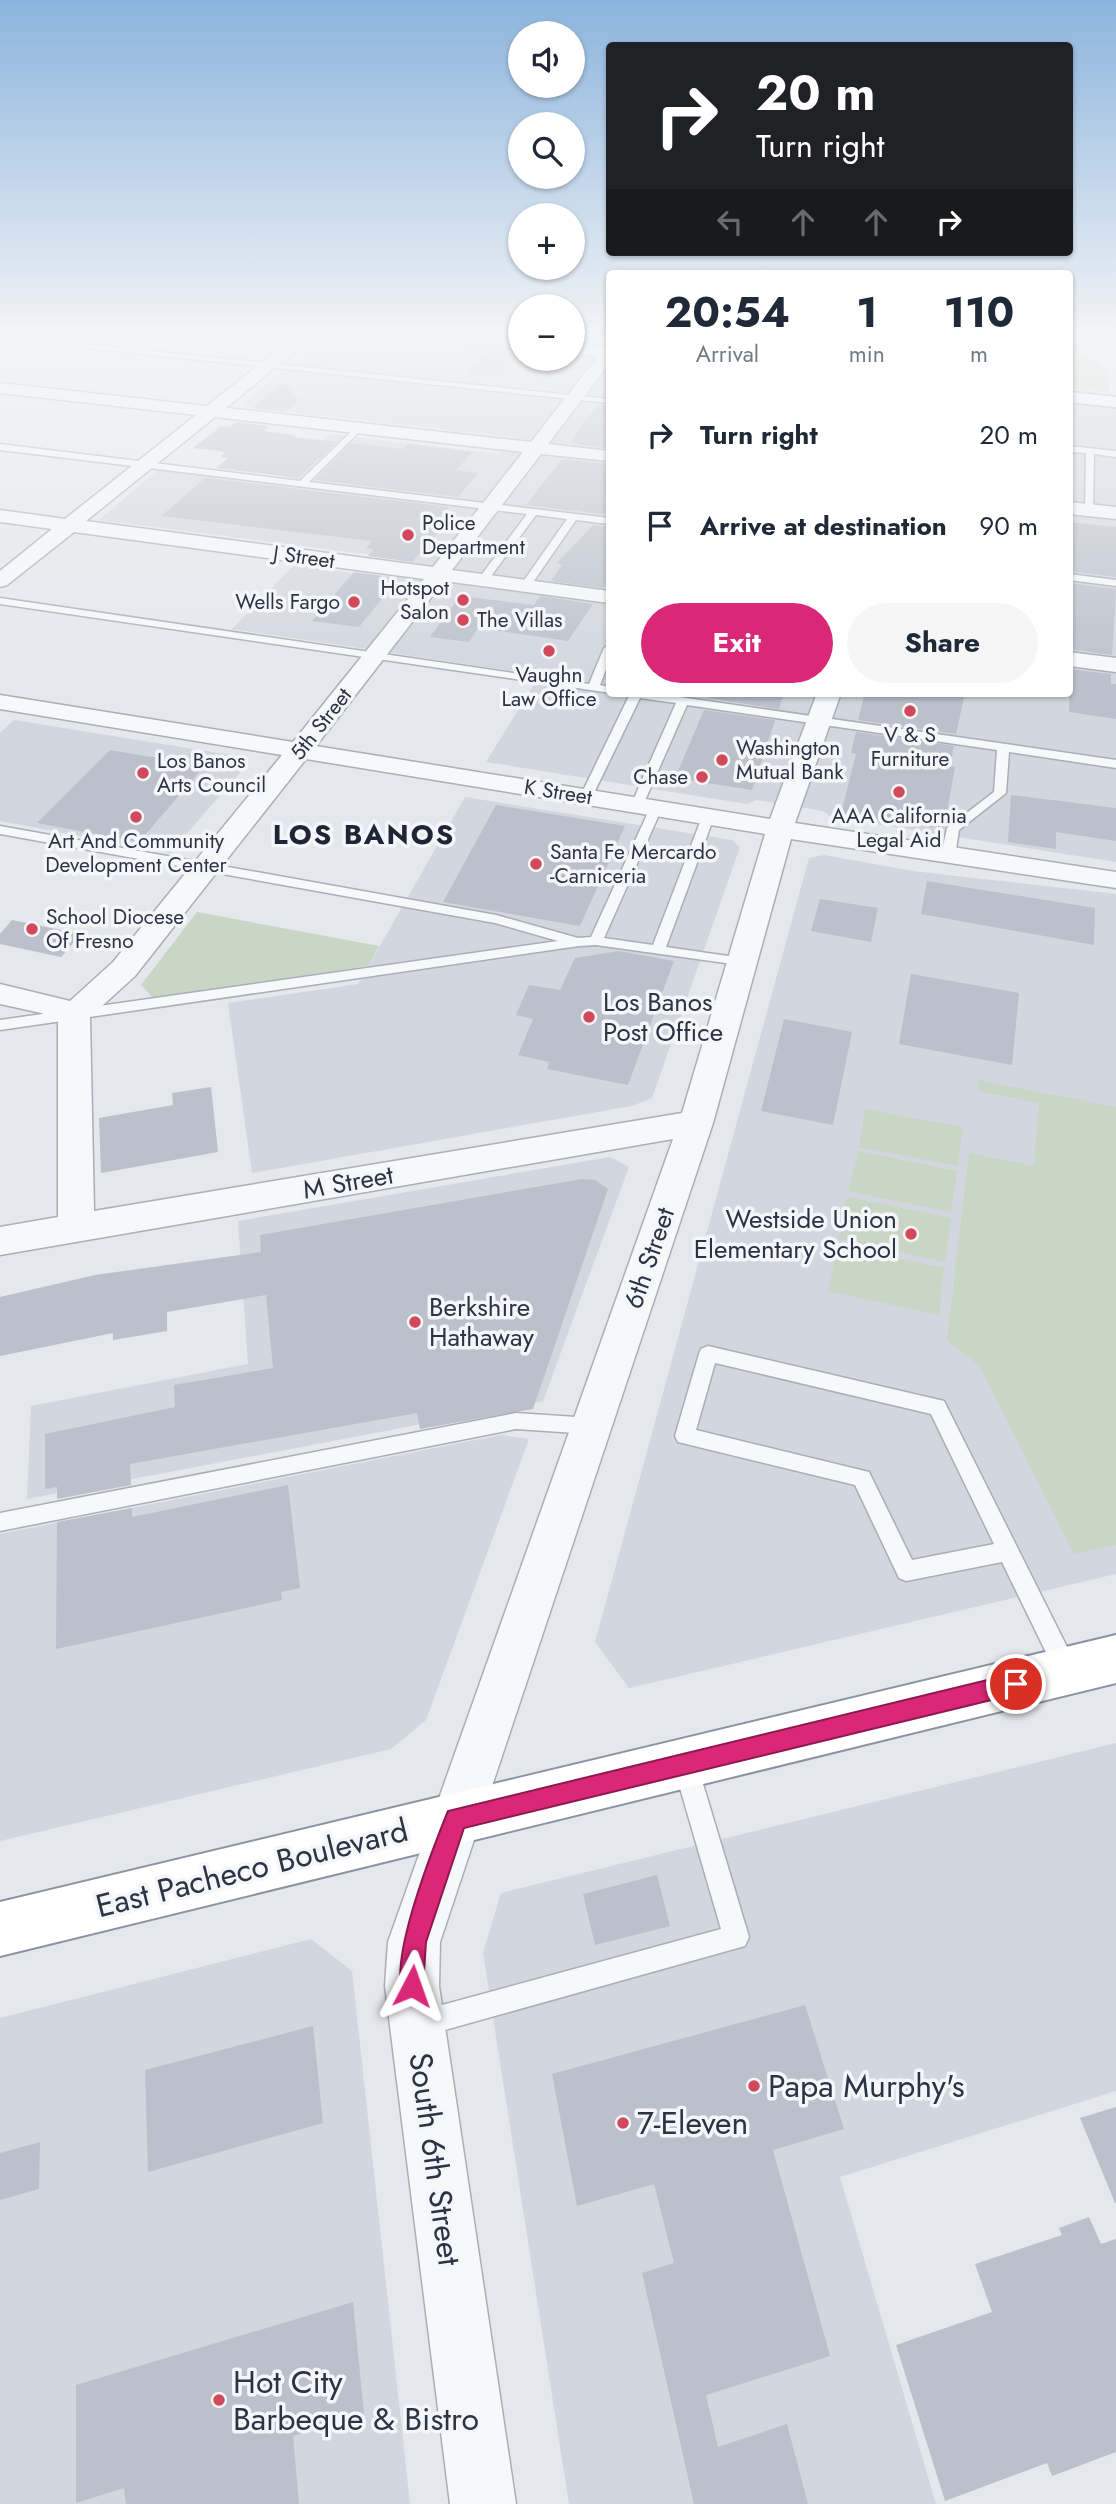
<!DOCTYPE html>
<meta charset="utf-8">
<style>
body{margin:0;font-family:Jost,sans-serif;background:#f6f6f7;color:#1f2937;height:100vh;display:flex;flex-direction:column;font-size:26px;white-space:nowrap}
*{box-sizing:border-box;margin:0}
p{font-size:23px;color:#747a83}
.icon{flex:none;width:38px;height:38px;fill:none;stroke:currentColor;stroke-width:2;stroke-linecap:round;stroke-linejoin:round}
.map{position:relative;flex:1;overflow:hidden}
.details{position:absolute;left:606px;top:270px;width:467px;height:427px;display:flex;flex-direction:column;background:#fff;border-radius:7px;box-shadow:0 2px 5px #0004}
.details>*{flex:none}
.guide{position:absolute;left:606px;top:42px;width:467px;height:214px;border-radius:7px;box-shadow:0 2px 5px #0004;background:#202124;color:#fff;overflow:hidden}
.tools{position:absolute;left:508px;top:21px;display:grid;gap:14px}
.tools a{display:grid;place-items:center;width:77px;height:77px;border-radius:50%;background:#fff;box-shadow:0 2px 5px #0004;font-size:35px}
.pin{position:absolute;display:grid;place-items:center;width:60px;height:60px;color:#fff;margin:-30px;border:4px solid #fff;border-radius:50%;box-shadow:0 2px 7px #0007}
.me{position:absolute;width:77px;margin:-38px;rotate:4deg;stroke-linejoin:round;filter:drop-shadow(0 0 5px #0008)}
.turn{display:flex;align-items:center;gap:24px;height:147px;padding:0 35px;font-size:32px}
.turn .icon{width:91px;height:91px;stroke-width:2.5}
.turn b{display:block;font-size:49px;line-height:60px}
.lanes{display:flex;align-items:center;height:66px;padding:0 35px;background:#0003;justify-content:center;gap:35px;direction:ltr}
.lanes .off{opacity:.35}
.eta{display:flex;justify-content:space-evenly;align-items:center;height:119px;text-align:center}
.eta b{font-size:42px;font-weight:700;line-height:49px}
.cta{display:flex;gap:14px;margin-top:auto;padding:14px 35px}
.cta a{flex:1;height:80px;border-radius:42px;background:#db2777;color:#fff;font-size:28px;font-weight:700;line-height:80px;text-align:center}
.cta a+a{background:#f6f6f7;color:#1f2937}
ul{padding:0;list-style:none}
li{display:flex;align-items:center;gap:21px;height:91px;padding:0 35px}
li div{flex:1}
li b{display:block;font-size:26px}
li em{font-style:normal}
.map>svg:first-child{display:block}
.built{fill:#d2d6de}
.green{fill:#c9d6c5}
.building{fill:#bbc0ca}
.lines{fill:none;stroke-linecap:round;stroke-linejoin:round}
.lane-casing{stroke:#a9aeb7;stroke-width:3}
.street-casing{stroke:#a9aeb7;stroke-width:3}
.secondary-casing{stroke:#a9aeb7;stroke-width:4}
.highway-casing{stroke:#8b94a3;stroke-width:4}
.lane{fill:#f7f8fa;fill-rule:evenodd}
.street{fill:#f7f8fa;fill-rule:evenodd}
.secondary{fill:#fff;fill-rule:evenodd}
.highway{fill:#fff;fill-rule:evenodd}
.route{fill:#db2777;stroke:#8e194d;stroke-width:2}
.poi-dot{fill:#d1495b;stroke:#f4f6f9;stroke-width:2.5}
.labels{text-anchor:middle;stroke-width:7;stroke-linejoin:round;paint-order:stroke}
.far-poi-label{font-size:21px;fill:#2b3445;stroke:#f4f6f9;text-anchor:start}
.far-street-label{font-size:21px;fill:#2b3445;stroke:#f4f6f9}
.poi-label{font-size:26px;fill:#2b3445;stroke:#f4f6f9;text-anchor:start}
.street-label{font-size:26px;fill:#2b3445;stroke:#f4f6f9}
.far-district-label{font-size:28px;font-weight:bold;letter-spacing:2px;fill:#1d2536;stroke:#f4f6f9}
.near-street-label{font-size:32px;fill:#2b3445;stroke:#f4f6f9}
.near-poi-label{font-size:32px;fill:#2b3445;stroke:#f4f6f9;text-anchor:start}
</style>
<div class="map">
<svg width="1116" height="2504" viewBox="0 0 1116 2504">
<rect width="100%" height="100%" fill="#e4e7ec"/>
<g class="built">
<path d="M341 333 520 351V359H572V356L609 359V693H1069V405L1116 409V862L831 817 823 811 757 800 747 804 486 762 540 675 232 629 295 564 394 580 413 560 99 520 159 469 306 488 311 482 283 479 330 434 499 454 512 437 245 407 242 404 329 334Z"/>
<path d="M14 720 243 757 248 763 170 853 0 821V733Z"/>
<path d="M465 797 732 840 740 847 652 1098 632 1106 252 1173 228 1003 358 984Z"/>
<path d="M824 855 913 871 1116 894V1574L629 1688 595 1642 809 858Z"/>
<path d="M610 1157 629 1167 543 1401 27 1499 31 1406 248 1364 238 1221Z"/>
<path d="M501 1435 529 1439 426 1720 391 1749 0 1841V1534Z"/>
<path d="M1116 1743V2091L840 2177 936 2504H569L483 1953 501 1893Z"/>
<path d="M311 1939 352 1971 410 2504H0V2018Z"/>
</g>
<g class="green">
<path d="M1069 335 1116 343V355L1069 345Z"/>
<path d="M1069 348C1094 358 1110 364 1109 392L1069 389Z"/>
<path d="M197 912 379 946 368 966 154 999 141 985Z"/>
<path d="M978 1080 1116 1107V1545L1074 1554 980 1367 947 1340 969 1153 1034 1166 1039 1103 978 1091Z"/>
<path d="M865 1109 963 1127 958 1166 859 1147Z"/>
<path d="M858 1151 957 1171 951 1212 848 1191Z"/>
<path d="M847 1197 951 1218 945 1262 839 1239Z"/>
<path d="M838 1246 944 1268 939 1315 828 1291Z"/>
</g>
<g class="building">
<path d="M487 350 520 353V355L501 376 465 373Z"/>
<path d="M284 382 299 400 285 412 253 408Z"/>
<path d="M598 404 609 406V448L573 444 575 442 571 441Z"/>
<path d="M236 422 269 426 264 431 296 435 294 437 337 442 299 478 216 468 228 458 220 457 226 452 193 448 221 426 230 427Z"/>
<path d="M351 443 402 449 407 444 472 452 456 470 478 473 458 497 315 480Z"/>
<path d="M562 459 609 464V515L526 505Z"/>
<path d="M205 478 449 507 439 520 449 521 412 562 368 556 374 549 366 548 372 541 161 516Z"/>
<path d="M1069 522 1116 527V577L1069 571Z"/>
<path d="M593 525 609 527V579L603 588 551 581 562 565 557 563Z"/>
<path d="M354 572 399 578 359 627 312 621Z"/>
<path d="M1069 583 1116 589 1112 655 1069 649Z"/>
<path d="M460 596 534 605 540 596 593 604 568 641 478 628 469 642 430 637Z"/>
<path d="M1069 669 1111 674V684H1116V719L1069 712Z"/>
<path d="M711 693H784L779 709 708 698Z"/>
<path d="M865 693H965L956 734 858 720Z"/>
<path d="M704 710 775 720 752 790 675 778Z"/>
<path d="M856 732 954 746 950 766 955 767 944 829 841 814 856 754 851 753Z"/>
<path d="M110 750 187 763 183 767 201 770 139 842 37 823Z"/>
<path d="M1011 795 1116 808V841L1056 832V849L1008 842Z"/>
<path d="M496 805 625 826 580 926 443 902Z"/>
<path d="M927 881 1095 908 1094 945 921 914Z"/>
<path d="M820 899 878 908 871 942 811 931Z"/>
<path d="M12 920 81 934 61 957 0 944V934Z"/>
<path d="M619 951 674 961 628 1085 547 1069 549 1062 518 1055 533 1019 516 1015 529 985 560 990 575 958Z"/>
<path d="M911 974 1019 993 1012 1065 899 1044Z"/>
<path d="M784 1019 852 1032 833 1125 761 1111Z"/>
<path d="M211 1087 218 1152 101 1173 99 1118 173 1105 172 1093Z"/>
<path d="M582 1179 595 1180 608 1189 533 1409 420 1429 417 1413 130 1464 131 1485 57 1499V1487L45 1489V1434L175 1407 174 1385 273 1368 266 1295 167 1312V1331L113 1340V1333L0 1356V1297L95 1275 261 1252 260 1235Z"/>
<path d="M288 1485 300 1588 281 1592 282 1600 56 1649 57 1522 132 1508V1517Z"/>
<path d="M657 1875 670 1926 595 1945 583 1894Z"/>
<path d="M805 2005 844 2129 773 2150 830 2356 706 2395 718 2447 787 2424 808 2504H694L642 2273 674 2263 654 2184 577 2206 552 2074Z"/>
<path d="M313 2026 323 2123 148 2172 145 2070Z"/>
<path d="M1116 2107V2203H1115L1080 2118Z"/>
<path d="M40 2142 39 2189 0 2200V2153Z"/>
<path d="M1089 2217 1101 2244 1116 2239V2452L1052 2476 1047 2463 945 2501 896 2345 992 2312 975 2264 1062 2235 1059 2228Z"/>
<path d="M353 2302 364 2414 293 2436 299 2504H126L124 2488 76 2503V2385Z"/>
</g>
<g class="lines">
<defs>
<g id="lane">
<path d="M0 335 609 399V403L0 339Z"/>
<path d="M358 425 361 430 309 482 609 518V524L576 520 529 588 525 589 520 586 567 519 536 515 486 583 482 584 477 581 527 514 0 450V444L300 481Z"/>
<path d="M1069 446 1116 451V457L1094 454 1093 512 1085 510 1086 453 1069 452Z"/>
<path d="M1069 574 1116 580V586L1069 580Z"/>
<path d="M0 598 589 684 604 648 609 645V662L600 685 609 687 611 693 0 604Z"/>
<path d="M623 693H652L1116 760V768L1009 752 1006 793 959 830 955 856 948 860 941 856 947 828 994 792 997 750 687 705 643 805 637 809 631 805 676 703 640 698 592 797 590 800H582L580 797 629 696Z"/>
<path d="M656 804 662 808 604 938 653 945 702 817 708 813 714 817 666 947 742 958 747 960V966L596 945 579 946 0 1030V1020L558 941 495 923 0 834V826L496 915 578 938 591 937 650 808Z"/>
<path d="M708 1346 944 1401 1075 1663 1078 1671 1075 1679 1067 1682 1059 1679 1002 1562 906 1581 899 1578 855 1485 678 1442 675 1436 699 1354 701 1349ZM715 1363 931 1414 994 1544 912 1560 869 1472 696 1430Z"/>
<path d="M516 1413 591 1418 598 1420 601 1426 598 1432 591 1434 516 1429 0 1531V1513Z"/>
<path d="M685 1752 693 1756 697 1764 749 1937 745 1946 420 2037 411 2033 407 2024 411 2015 420 2011 721 1929 673 1764 677 1756Z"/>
</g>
<g id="street">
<path d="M299 333H317L226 408 531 442 603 350 609 348V364L548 444 609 451V461L541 454 452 570 609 591V603L444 581 316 746 770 819 817 693H841L795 823 1116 872V888L791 839 713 1123 440 1942 439 1986 516 2504H450L385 1986 388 1942 673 1139 0 1255V1227L58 1217V1020L41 1013 0 1004V984L70 1001 113 962 282 755 0 709V695L293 742 424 579 74 532 7 585 0 587V571L52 529 0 522V510L65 519 196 415 0 393V383L207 406ZM215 417 523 452 433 567 86 521ZM306 759 765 834 682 1113 94 1211 90 1017 135 976Z"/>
<path d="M1069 502 1116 507V519L1069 514Z"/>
<path d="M1069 652 1116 658V672L1069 666Z"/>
</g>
<g id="secondary">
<path d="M406 333H466L520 338V348L414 338Z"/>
<path d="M572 344 609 347V357L572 354Z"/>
<path d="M1069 392 1116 397V407L1069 402Z"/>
</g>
<path id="highway" d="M1116 1635V1683L0 1956V1902Z"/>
</defs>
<use href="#lane" class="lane-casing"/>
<use href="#street" class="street-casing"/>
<use href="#secondary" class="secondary-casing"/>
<use href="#highway" class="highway-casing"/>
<use href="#lane" class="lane"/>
<use href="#street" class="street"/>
<use href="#secondary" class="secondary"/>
<use href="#highway" class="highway"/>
</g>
<linearGradient id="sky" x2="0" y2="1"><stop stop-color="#8bb4dd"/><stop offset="0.49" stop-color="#f3f4f6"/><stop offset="1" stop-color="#f3f4f6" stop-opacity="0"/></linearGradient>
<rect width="1116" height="684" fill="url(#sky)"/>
<path class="route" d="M1016 1673 1023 1676 1026 1684 1023 1691 1016 1694 464 1828 426 1942 423 1986 420 1995 412 1998 403 1995C389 1959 433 1848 448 1811Z"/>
<g class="poi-dot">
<circle cx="408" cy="535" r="7"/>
<circle cx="463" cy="600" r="7"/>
<circle cx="354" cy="602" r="7"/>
<circle cx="463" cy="620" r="7"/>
<circle cx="549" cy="651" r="7"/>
<circle cx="910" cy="711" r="7"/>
<circle cx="722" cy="760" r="7"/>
<circle cx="143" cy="773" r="7"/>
<circle cx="702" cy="777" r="7"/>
<circle cx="899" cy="792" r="7"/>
<circle cx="136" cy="817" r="7"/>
<circle cx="536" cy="864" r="7"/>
<circle cx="32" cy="929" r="7"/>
<circle cx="589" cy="1017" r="7"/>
<circle cx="911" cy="1234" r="7"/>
<circle cx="415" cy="1322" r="7"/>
<circle cx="754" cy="2086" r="7"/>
<circle cx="623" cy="2123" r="7"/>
<circle cx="219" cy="2400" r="7"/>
</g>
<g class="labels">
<g class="far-poi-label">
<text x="422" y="530">Police<tspan x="422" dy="24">Department</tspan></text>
<text x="449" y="595" text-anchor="end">Hotspot<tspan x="449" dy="24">Salon</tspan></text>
<text x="340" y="609" text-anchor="end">Wells Fargo</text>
<text x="477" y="627">The Villas</text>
<text x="549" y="682" text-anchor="middle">Vaughn<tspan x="549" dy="24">Law Office</tspan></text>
<text x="910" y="742" text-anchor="middle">V &amp; S<tspan x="910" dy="24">Furniture</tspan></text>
<text x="736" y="755">Washington<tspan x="736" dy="24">Mutual Bank</tspan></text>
<text x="157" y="768">Los Banos<tspan x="157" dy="24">Arts Council</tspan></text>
<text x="688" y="784" text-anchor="end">Chase</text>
<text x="899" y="823" text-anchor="middle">AAA California<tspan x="899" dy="24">Legal Aid</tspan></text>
<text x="136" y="848" text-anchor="middle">Art And Community<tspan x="136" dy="24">Development Center</tspan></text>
<text x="550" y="859">Santa Fe Mercardo<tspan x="550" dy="24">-Carniceria</tspan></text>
<text x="46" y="924">School Diocese<tspan x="46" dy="24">Of Fresno</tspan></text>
</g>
<g class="far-street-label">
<text transform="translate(304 557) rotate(8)" y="7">J Street</text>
<text transform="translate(321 724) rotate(-52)" y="7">5th Street</text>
<text transform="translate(558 792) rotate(9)" y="7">K Street</text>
</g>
<g class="poi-label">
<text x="603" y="1011">Los Banos<tspan x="603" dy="30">Post Office</tspan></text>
<text x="897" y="1228" text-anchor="end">Westside Union<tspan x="897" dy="30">Elementary School</tspan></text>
<text x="429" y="1316">Berkshire<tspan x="429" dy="30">Hathaway</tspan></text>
</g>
<g class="street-label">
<text transform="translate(348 1182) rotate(-10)" y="9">M Street</text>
<text transform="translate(649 1258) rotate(-71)" y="9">6th Street</text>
</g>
<g class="far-district-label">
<text x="364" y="844">LOS BANOS</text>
</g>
<g class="near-street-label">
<text transform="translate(252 1868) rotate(-14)" y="11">East Pacheco Boulevard</text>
<text transform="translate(435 2159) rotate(82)" y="11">South 6th Street</text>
</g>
<g class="near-poi-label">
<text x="768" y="2097">Papa Murphy's</text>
<text x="637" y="2134">7-Eleven</text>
<text x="233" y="2393">Hot City<tspan x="233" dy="37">Barbeque &amp; Bistro</tspan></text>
</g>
</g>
</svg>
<div class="tools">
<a><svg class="icon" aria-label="sound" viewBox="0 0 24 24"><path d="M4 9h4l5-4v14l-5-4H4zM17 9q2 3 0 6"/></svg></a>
<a><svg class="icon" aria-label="search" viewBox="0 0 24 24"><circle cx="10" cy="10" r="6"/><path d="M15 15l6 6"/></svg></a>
<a>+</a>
<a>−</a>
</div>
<div class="pin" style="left:1016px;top:1684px;background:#d93025"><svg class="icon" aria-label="arrive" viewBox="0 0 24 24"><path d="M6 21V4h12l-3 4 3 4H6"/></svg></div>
<svg class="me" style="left:412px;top:1986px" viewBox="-20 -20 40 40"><path d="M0-17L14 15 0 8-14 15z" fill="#db2777" stroke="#fff" stroke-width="4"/></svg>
<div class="guide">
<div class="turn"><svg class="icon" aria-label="right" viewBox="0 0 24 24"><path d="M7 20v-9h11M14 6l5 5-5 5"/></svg><div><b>20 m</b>Turn right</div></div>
<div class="lanes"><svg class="icon off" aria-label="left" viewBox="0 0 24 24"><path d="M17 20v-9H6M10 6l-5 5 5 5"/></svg><svg class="icon off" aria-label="ahead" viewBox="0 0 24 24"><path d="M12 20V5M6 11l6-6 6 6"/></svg><svg class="icon off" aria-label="ahead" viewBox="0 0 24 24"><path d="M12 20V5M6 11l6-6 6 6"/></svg><svg class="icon" aria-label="right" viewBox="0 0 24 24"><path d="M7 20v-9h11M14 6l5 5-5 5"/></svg></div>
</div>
<section class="details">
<div class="eta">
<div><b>20:54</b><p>Arrival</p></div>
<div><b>1</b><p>min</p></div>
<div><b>110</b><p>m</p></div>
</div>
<ul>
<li><svg class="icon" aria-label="right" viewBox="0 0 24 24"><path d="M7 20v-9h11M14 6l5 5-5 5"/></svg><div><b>Turn right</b></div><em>20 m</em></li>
<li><svg class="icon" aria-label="arrive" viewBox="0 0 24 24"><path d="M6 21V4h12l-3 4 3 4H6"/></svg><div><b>Arrive at destination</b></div><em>90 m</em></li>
</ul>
<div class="cta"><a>Exit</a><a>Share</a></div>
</section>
</div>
